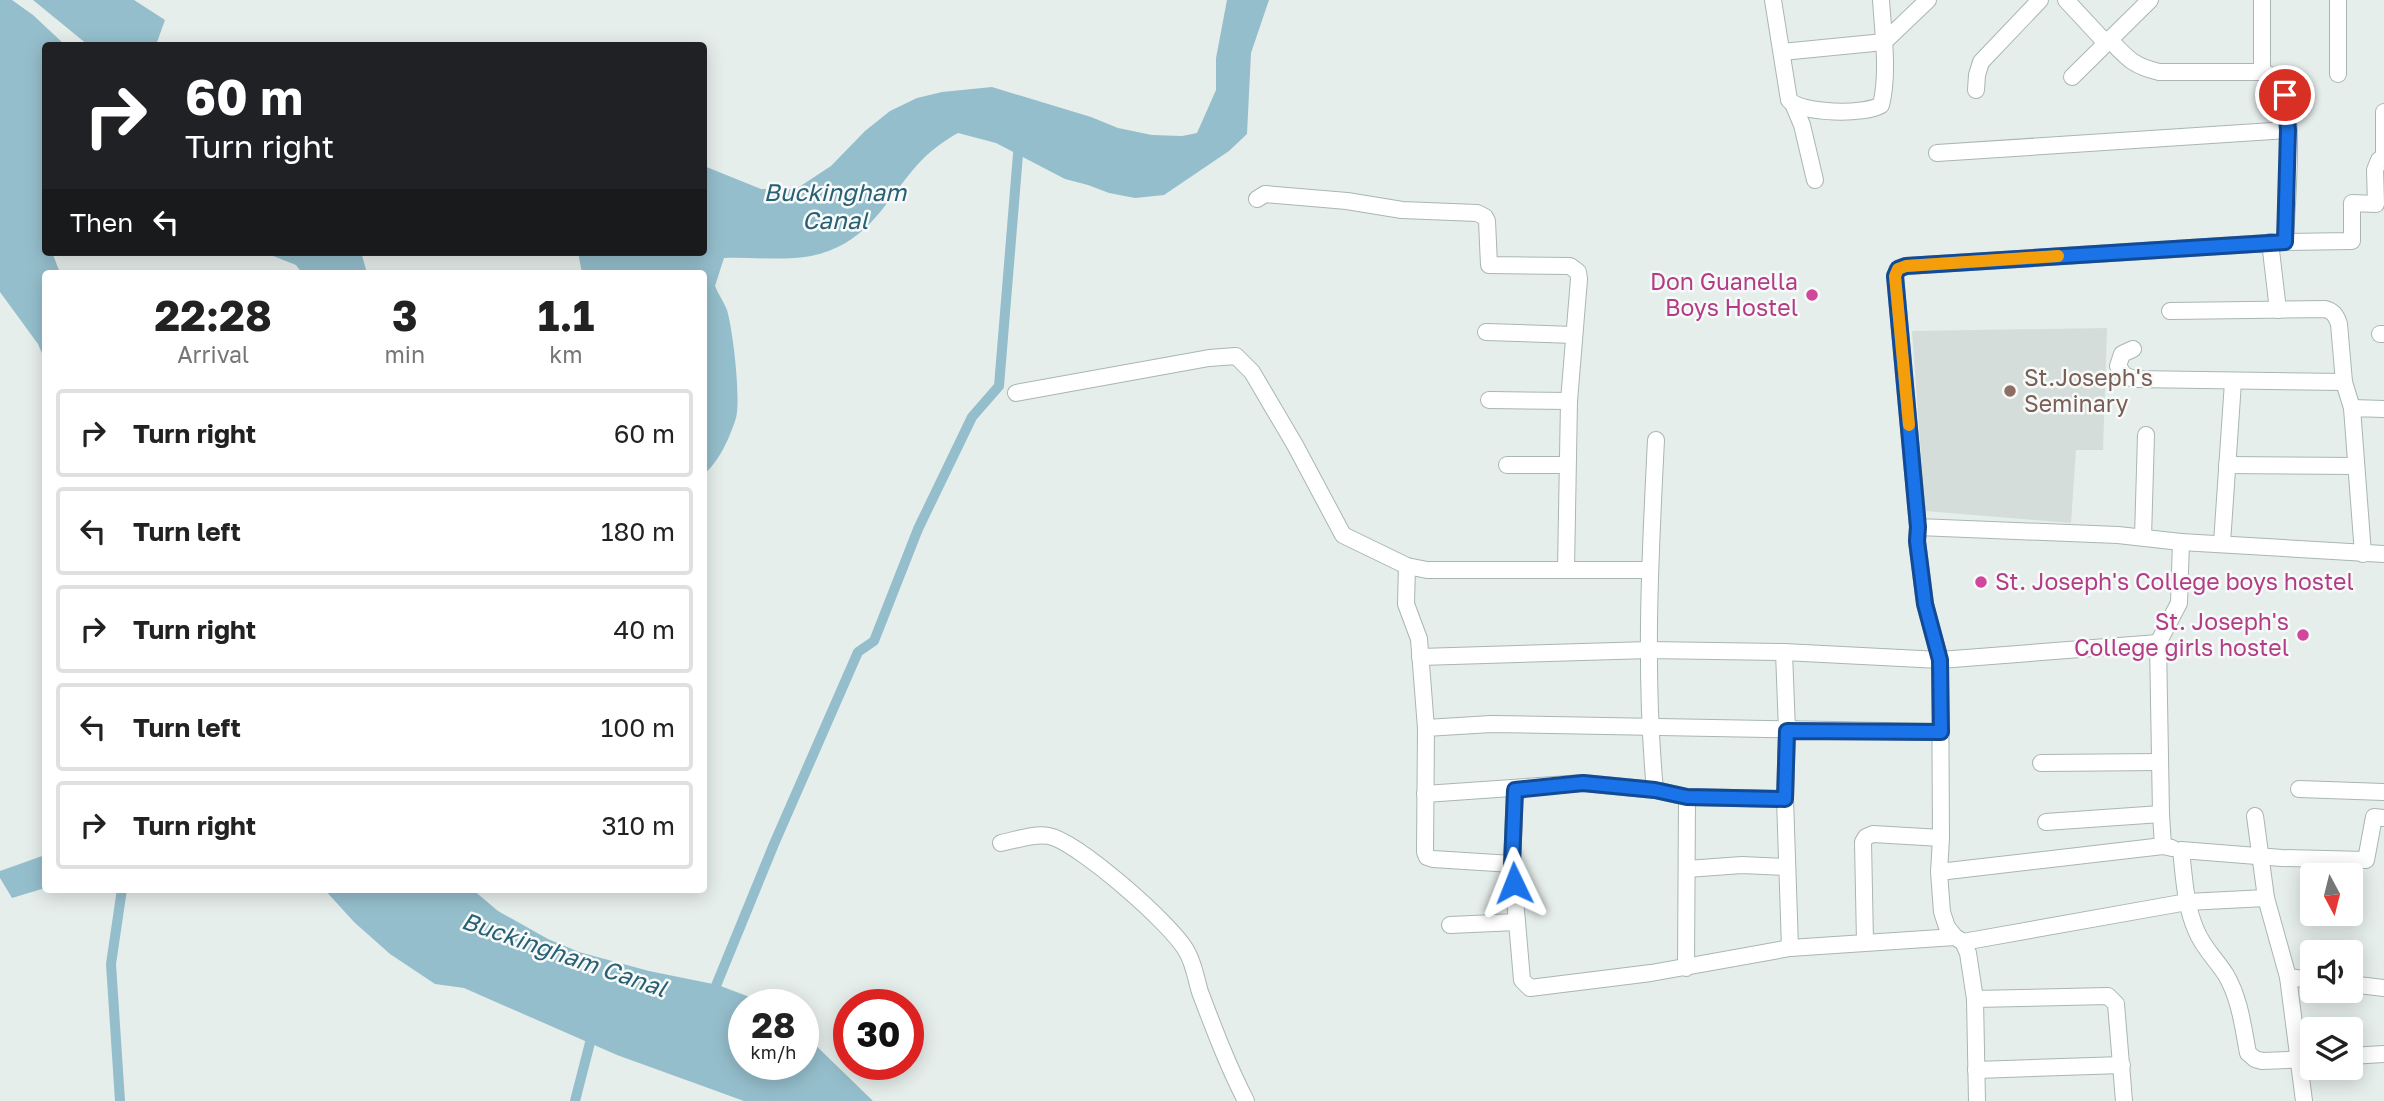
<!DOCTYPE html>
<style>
body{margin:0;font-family:"Golos Text",sans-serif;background:#f2f2f2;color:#222;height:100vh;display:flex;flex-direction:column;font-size:26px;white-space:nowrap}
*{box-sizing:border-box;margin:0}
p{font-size:23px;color:#767676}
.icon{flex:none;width:38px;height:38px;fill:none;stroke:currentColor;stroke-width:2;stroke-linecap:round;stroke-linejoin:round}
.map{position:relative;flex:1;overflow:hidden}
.sheet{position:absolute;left:42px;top:270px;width:665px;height:623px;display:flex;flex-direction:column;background:#fff;border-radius:7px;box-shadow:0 4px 18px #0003}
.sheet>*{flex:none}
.banner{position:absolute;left:42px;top:42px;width:665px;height:214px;border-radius:7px;box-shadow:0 4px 18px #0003;background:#202124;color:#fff;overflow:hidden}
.needle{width:46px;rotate:173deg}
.buttons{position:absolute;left:2300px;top:863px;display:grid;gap:14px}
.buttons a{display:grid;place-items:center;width:63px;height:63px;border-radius:7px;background:#fff;box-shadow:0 4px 18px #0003;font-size:35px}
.speed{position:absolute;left:728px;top:989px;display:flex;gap:14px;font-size:35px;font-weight:700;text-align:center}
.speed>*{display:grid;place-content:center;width:91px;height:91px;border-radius:50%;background:#fff;box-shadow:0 4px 18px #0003;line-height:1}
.speed small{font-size:18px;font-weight:400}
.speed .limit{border:10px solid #d22;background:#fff;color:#111}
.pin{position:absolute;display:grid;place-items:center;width:60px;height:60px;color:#fff;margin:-30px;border:4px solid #fff;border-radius:50%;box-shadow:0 2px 7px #0007}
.me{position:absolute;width:77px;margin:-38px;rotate:358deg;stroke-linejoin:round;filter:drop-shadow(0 0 5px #0008)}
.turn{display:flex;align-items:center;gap:24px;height:147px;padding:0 28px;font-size:32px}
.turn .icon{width:91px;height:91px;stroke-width:2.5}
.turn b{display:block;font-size:49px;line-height:60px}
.then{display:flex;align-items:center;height:66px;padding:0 28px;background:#0003;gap:14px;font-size:26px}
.eta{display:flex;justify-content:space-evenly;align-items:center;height:119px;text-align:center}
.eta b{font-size:42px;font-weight:700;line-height:49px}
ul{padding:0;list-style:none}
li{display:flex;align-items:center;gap:21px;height:88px;margin:0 14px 10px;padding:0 14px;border:4px solid #e0e0e0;border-radius:7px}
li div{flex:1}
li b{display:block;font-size:26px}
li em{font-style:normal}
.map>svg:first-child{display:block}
.built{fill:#d5ddda}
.water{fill:#95becc}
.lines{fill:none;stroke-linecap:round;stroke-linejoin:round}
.canal{stroke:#95becc;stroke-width:10}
.minor-casing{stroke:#a9b6b2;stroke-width:18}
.minor{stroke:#fff;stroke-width:16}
.route-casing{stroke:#114b97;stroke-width:18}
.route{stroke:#1a73e8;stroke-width:12}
.slow{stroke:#f59e0b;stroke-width:12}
.hotel-dot{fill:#d1479c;stroke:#f7faf9;stroke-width:2.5}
.education-dot{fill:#8d6e63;stroke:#f7faf9;stroke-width:2.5}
.labels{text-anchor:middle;stroke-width:5;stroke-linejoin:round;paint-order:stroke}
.hotel-label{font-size:23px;fill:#b23c85;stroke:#f7faf9;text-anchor:end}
.education-label{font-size:23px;fill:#785e54;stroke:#f7faf9;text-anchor:start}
.water-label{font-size:24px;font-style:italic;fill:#276074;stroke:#f7faf9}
</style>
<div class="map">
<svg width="2384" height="1101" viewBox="0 0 2384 1101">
<rect width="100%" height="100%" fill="#e6eeeb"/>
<path class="built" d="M2107 328 2103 450H2076L2071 523 1925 511 1912 331Z"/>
<g class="water">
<path d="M0 0H12L33 15 65 45 46 46V252H52L60 273H46L45 360 38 344 0 292Z"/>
<path d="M33 0H134L165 20 156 45H88Z"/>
<path d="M1227 0H1269L1251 53 1247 134 1229 151 1164 195 1135 198 1109 193 1088 185 1065 179 996 143 958 133C940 143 925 155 912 171 881 209 864 245 811 256 785 261 752 257 724 258L715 286C718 294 724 302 727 310 733 330 741 399 736 418 730 437 719 462 704 474V273H582L578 252H704V166L761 189H796L831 166 865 131 890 111 917 98 942 92 992 87 1091 117 1118 128 1152 135 1182 136 1197 133 1216 90V58Z"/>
<path d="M263 252H361L367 273H302L296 265Z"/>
<path d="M45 855V888L12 898 0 878V871Z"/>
<path d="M324 889H472L498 911 548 939 579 952 649 971 718 985 768 1004H744V1064H803V1033L873 1101H744L617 1055 464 988 435 984 390 954 354 922Z"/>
</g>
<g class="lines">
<g class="canal">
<path d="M711 998 774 844 858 652 874 641 918 529 972 417 999 386 1019 142"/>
<path d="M120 1101 111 964 122 889"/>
<path d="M575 1101 593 1031"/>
</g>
<defs>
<g id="minor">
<path d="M1773 0 1789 100C1802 114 1865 115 1881 105 1889 74 1883 32 1881 0"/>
<path d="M2066 0 2105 42"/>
<path d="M2109 39C2127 58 2133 66 2159 72H2262C2269 74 2276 77 2280 84 2296 108 2286 209 2285 242L1906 266 1898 269 1895 276 1918 527 2118 535 2181 542 2384 554"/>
<path d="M1782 52 1884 42 1928 0"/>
<path d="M2262 72V0"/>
<path d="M2338 74V0"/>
<path d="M2072 77 2150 0"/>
<path d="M1976 90 1977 75 1981 62 2040 0"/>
<path d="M1794 106 1802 125 1815 180"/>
<path d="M1937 153 2288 130"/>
<path d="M2384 159V112"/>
<path d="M1257 199 1265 194 1347 201 1402 210 1477 213 1485 217 1487 221 1489 265 1570 266 1578 272 1579 279 1569 401 1566 569"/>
<path d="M2270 242 2278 310"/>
<path d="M2285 242 2352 241V203L2376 204 2375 170 2379 160 2384 159"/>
<path d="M2170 311 2325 309C2333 311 2336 315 2339 324L2344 382 2352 408"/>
<path d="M1486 332 1574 335"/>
<path d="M2380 334H2384"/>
<path d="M2133 349 2122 354 2118 366 2124 375 2134 379 2344 382"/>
<path d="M1016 393 1209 358 1236 356 1252 372 1295 445 1343 535 1407 566 1427 570H1649"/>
<path d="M1489 400 1569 401"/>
<path d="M1507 465H1566"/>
<path d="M2227 465 2356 466"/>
<path d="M1918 527 1917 541 1925 604 1940 660 1941 838 1939 872 1942 912 1947 927 1955 937 1963 942 1968 953 1975 999 2108 996 2116 1004 2124 1101"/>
<path d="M2143 537 2146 435"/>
<path d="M2222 543 2233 382"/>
<path d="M2363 554 2352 408 2384 409"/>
<path d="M1407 566 1406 604 1419 639 1426 728"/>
<path d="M1784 652 1787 731 1785 799 1790 948"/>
<path d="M1420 657 1649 650 1784 652 1940 660 2158 643"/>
<path d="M1941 732 1491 724 1426 728 1425 852 1427 857 1433 859 1512 864 1522 980 1530 988 1651 973 1790 948 1955 937"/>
<path d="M2041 763 2160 762"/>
<path d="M2299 789 2384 792"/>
<path d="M1655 790C1644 673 1650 557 1656 440"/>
<path d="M1425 794 1583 783 1655 790 1687 797"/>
<path d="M2255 816 2266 898 2288 977 2304 1101"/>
<path d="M2046 822 2161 814"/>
<path d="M1001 843C1016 840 1034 833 1049 836 1078 842 1173 925 1187 952 1194 964 1196 979 1200 992 1214 1029 1228 1066 1246 1101"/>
<path d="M2163 846 2161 814 2158 643 2179 603 2181 542"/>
<path d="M1512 864 1515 790"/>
<path d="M1687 869 1742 865 1787 867"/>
<path d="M1939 872 2163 846 2172 848"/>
<path d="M1450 925 1517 922"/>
<path d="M1865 942 1863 842 1866 837 1873 834 1941 838"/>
<path d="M1963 942 2187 902 2266 898"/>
<path d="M1686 968 1687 797 1785 799"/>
<path d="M2288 977 2312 980"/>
<path d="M2350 984 2384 988"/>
<path d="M1975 999 1977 1101"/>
<path d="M2350 1056 2384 1054"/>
<path d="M2312 1059 2262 1061 2255 1059 2248 1053C2243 1027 2240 999 2226 975 2216 959 2203 948 2196 930 2185 905 2184 876 2181 850L2282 858 2366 860 2374 817 2384 818"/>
<path d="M1976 1070 2122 1065"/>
</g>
</defs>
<use href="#minor" class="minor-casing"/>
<use href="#minor" class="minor"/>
</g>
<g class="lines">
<defs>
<path id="route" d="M1514 883 1512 864 1515 790 1583 783 1655 790 1687 797 1785 799 1787 731 1941 732 1940 660 1925 604 1917 541 1918 527 1895 276 1898 269 1906 266 2285 242 2288 130 2285 95"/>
</defs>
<use href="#route" class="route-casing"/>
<use href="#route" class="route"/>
<path class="slow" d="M1909 425 1895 276 1898 269 1906 266 2058 256"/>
</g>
<g class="hotel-dot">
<circle cx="1812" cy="295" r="7"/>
<circle cx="1981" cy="582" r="7"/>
<circle cx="2303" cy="635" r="7"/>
</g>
<circle class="education-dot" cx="2010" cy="391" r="7"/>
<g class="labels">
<g class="hotel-label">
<text x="1798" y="290">Don Guanella<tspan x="1798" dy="26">Boys Hostel</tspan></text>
<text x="1995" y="590" text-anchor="start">St. Joseph's College boys hostel</text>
<text x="2289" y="630">St. Joseph's<tspan x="2289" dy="26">College girls hostel</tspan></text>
</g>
<g class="education-label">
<text x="2024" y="386">St.Joseph's<tspan x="2024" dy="26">Seminary</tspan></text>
</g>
<g class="water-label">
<text x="835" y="201">Buckingham<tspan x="835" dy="28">Canal</tspan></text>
<text transform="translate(564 955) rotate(19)" y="8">Buckingham Canal</text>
</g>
</g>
</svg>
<div class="buttons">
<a><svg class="needle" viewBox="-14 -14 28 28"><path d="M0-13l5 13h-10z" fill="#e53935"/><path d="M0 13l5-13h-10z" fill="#767676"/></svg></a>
<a><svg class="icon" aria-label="sound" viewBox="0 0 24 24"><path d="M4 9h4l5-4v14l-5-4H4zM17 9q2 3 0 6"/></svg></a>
<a><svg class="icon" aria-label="layers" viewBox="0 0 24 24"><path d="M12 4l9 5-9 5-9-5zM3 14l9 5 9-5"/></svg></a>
</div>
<div class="speed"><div>28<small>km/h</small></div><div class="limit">30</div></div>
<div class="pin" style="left:2285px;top:95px;background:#d93025"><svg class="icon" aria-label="arrive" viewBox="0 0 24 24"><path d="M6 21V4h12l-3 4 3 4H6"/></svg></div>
<svg class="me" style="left:1514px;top:883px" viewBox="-20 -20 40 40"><path d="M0-17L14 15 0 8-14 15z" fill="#1a73e8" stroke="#fff" stroke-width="4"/></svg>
<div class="banner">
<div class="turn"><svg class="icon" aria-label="right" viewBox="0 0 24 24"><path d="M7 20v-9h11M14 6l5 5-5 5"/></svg><div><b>60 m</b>Turn right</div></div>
<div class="then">Then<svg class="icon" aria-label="left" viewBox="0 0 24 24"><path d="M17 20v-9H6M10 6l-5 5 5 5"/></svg></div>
</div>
<section class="sheet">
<div class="eta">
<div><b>22:28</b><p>Arrival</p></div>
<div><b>3</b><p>min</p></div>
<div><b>1.1</b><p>km</p></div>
</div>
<ul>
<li><svg class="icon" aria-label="right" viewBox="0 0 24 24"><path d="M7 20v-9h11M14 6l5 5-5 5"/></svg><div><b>Turn right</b></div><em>60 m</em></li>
<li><svg class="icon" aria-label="left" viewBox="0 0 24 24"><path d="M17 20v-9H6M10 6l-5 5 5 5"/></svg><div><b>Turn left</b></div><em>180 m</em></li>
<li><svg class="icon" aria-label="right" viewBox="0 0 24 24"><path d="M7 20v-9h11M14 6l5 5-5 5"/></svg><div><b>Turn right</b></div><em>40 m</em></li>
<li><svg class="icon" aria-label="left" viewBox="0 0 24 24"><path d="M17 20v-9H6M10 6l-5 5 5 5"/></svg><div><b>Turn left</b></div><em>100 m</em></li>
<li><svg class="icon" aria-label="right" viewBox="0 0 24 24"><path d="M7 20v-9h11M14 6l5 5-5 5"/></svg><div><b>Turn right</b></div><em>310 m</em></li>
</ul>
</section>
</div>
